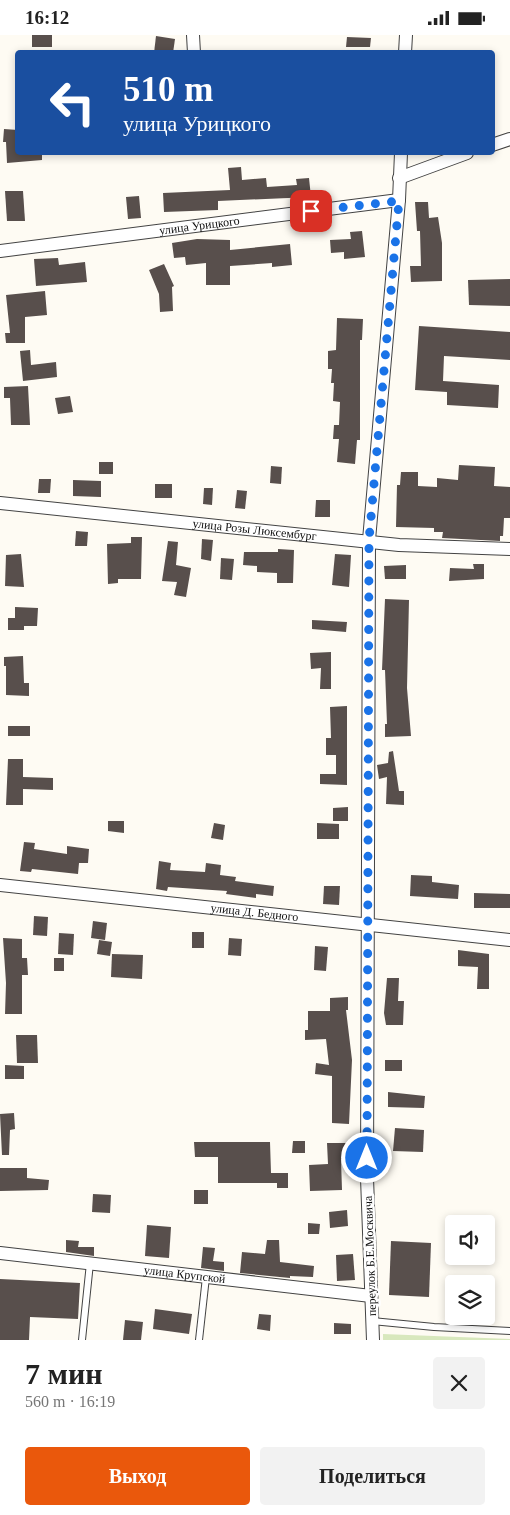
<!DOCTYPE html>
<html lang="ru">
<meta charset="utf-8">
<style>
body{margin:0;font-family:Georgia,serif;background:#f2f2f2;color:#222;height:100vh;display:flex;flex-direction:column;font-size:19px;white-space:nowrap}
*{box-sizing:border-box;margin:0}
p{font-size:16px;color:#767676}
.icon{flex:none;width:28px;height:28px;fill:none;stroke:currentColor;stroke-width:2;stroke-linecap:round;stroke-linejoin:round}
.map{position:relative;height:1305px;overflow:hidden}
.sheet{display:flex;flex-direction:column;background:#fff;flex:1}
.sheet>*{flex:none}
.guide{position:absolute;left:15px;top:15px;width:480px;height:105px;border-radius:5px;box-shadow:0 2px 8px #0003;background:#1a4fa0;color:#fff;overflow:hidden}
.buttons{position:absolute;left:445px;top:1180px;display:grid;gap:10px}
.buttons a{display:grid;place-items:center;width:50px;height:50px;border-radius:5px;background:#fff;box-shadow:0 2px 8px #0003;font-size:25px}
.pin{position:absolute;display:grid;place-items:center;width:42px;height:42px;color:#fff;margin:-21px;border-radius:10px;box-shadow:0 2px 8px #0006}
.me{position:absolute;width:55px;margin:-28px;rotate:0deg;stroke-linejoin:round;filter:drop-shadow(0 0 4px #0008)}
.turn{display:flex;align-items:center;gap:18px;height:105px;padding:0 25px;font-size:22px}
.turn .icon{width:65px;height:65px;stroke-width:2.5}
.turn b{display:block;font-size:35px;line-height:42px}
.round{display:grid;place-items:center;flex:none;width:52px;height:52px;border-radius:5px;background:#f2f2f2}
.head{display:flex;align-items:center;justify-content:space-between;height:85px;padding:0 25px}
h1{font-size:30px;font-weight:600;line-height:38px}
.button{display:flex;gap:10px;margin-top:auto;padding:10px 25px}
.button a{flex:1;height:58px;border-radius:5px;background:#ea580c;color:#fff;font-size:20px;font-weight:600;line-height:58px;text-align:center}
.button a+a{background:#f2f2f2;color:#222}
.status{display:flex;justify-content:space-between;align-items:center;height:35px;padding:0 25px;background:#fff;direction:ltr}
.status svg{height:14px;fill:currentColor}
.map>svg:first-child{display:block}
.green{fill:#d8e8bd}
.building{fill:#584f4c}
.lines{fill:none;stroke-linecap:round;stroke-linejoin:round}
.lane-casing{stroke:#434343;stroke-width:8}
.street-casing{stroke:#434343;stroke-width:14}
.lane{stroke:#fff;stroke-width:6}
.street{stroke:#fff;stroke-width:12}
.route{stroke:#1a73e8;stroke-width:9;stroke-dasharray:0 16.2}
.labels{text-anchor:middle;stroke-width:5;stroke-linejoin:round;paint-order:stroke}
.street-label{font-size:12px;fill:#101010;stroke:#fff}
</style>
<div class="status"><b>16:12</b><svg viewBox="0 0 49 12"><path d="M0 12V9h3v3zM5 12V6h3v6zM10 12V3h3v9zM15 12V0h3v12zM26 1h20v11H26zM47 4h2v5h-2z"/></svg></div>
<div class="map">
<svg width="510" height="1305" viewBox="0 0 510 1305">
<rect width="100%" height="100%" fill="#fefbf3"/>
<path class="green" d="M383 1299 510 1304V1305H383Z"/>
<g class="building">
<rect x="32" y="0" width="20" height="12"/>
<path d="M156 1 175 4 173 18H154Z"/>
<path d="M347 2 371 3 370 12H346Z"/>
<path d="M4 94 18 95V118H42V125L7 128 6 107H3Z"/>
<path d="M241 132 242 145 266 143 267 152 297 150 296 144 309 143 311 162 218 166V175L164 177 163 158 230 155 228 133Z"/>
<path d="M5 156H23L25 186H7Z"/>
<path d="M139 161 141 183 128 184 126 162Z"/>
<path d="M415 167H428L429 183 438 182 442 208V246L411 247 410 231H421L420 196H417Z"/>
<path d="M362 196 365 222 344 224V217L331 218 330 205 351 204 350 197Z"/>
<path d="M197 204 230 205V215L290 209 292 230 272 232V228L230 231V250H206V228L186 230 185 222 174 223 172 208Z"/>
<path d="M58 223 59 230 85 227 87 247 36 251 34 224Z"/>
<path d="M164 229 174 251 172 252 173 276 160 277 159 259 149 235Z"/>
<path d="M510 244V271L469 270 468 245Z"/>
<path d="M45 256 47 280 25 282V308H6L5 298H10L6 260Z"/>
<path d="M337 283 363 284 362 305H360V405H357L355 429 337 427 339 404H333L334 390H339L340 367 333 366 334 348H331L332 334H328V316L336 315Z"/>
<path d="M419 291 510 297V325L444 321 443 346 499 350 498 373 447 370V357L415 355Z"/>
<path d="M30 315 31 330 56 327 57 342 23 346 20 316Z"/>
<path d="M28 351 30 390H11L10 363H4V352Z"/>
<path d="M70 361 73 377 58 379 55 363Z"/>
<rect x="99" y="427" width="14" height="12"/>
<path d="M459 430 495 432 494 451 510 452V483H504L503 501H500V506L442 503 443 497H434V493L396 492 397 450H400L401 437H418V451L437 452V443L458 445Z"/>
<path d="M271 431 282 432 281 449 270 448Z"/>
<path d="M39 444H51L50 458H38Z"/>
<path d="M73 445 101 446V462L73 461Z"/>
<rect x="155" y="449" width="17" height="14"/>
<path d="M204 453H213L212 470 203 469Z"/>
<path d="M237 455 247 456 245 474 235 473Z"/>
<path d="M316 465H330V482H315Z"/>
<path d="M76 496 88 497 87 511H75Z"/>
<path d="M131 502H142L141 544H118V548L108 549 107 509 131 508Z"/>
<path d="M202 504 213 505 211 526 201 524Z"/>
<path d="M168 506 178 507 176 530 191 533 186 562 174 560 177 547 162 546Z"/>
<path d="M278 514 294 515 293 548H277V538L257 537V531L243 530 244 517H278Z"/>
<path d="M21 519 24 552 5 551 6 520Z"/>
<path d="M335 519 351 520 349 552 332 550Z"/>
<path d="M221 523 234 524 232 545 220 544Z"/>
<path d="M473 529H484V544L449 546 450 533 474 534Z"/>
<path d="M406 530V544H385L384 531Z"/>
<path d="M385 564 409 565 407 653 411 701 385 702V689H387L385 635H382Z"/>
<path d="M15 572 38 573 37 591H24V595H8V583H15Z"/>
<path d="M312 585 347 587 346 597 312 594Z"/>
<path d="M331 617V654H320L321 633 311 634 310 618Z"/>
<path d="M23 621 24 648H29V661L6 660V631H4V622Z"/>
<path d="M347 671V750L320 749V739H336V720H326V703H331L330 672Z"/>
<rect x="8" y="691" width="22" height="10"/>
<path d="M393 716 399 756H404V770L386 769 387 742 379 744 377 730 388 728 389 717Z"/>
<path d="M8 724H23V742L53 743V755L23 754V770H6Z"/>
<path d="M348 772V786H333V773Z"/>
<path d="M108 786H124V798L108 796Z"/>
<path d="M214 788 225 790 223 805 211 803Z"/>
<path d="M317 788 339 789V804H317Z"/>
<path d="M24 807 35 808 34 814 67 819V811L89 814 88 828H79L78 839 32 834 31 837 20 836Z"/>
<path d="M159 826 171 828 170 835 205 837 206 828 221 830 220 840 236 842 235 846 274 851 273 861 256 859V863L226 859 227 856 168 852 167 856 156 854Z"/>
<path d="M411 840 432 841V847L459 850 458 864 410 861Z"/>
<path d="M324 851H340L339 870 323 869Z"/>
<path d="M474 858 510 859V873H474Z"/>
<path d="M34 881 48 882 47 901 33 900Z"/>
<path d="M93 886 107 888 105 905 91 903Z"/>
<rect x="192" y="897" width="12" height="16"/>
<path d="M59 898 74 899 73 920 58 919Z"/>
<path d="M3 903 22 904V923H27L28 940H22V979H5L6 948Z"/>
<path d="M229 903 242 904 241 921 228 920Z"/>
<path d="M99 905 112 907 110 921 97 919Z"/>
<path d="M315 911 328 912 326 936 314 935Z"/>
<path d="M458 915 489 919V954H477L478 932 458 931Z"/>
<path d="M112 919 143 920 142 944 111 942Z"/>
<rect x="54" y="923" width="10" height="13"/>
<path d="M387 943H399L398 966H404L403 990H386L384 978Z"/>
<path d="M348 962V975H346L352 1025 349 1089 332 1088V1041L315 1039 316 1028 329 1030 326 1004 305 1005V995H308V976H330V963Z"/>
<path d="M16 1000H37L38 1028H17Z"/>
<rect x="385" y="1025" width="17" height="11"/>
<path d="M5 1030 24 1031V1044H5Z"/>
<path d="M388 1057 425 1061 424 1073 388 1072Z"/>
<path d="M14 1078 15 1094 10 1095 9 1120H2L0 1079Z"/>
<path d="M395 1093 424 1095 423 1117 393 1116Z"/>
<path d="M293 1106H305V1118H292Z"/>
<path d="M194 1107H270L271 1138H288V1153H277V1148H218V1122H195Z"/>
<path d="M327 1108H349V1124H341L342 1155 310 1156 309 1130 328 1129Z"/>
<path d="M0 1133H27V1143L49 1145 48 1155 0 1156Z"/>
<rect x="194" y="1155" width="14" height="14"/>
<path d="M93 1159 111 1160 110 1178 92 1177Z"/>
<path d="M347 1175 348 1191 330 1193 329 1177Z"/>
<path d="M308 1188 320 1189 319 1199H308Z"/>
<path d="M147 1190 171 1192 169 1223 145 1221Z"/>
<path d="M66 1205 79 1206 78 1212H94V1221L66 1217Z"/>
<path d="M267 1205H279L280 1227 314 1231 313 1242 290 1241V1243L240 1238 242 1217 265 1219Z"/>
<path d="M391 1206 431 1208 429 1262 389 1260Z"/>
<path d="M203 1212 215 1213 213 1226 224 1227V1236L201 1233Z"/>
<path d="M353 1219 355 1245 337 1246 336 1220Z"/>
<path d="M0 1244 80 1248 78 1284 30 1282 29 1305H0Z"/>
<path d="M155 1274 192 1279 189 1299 153 1294Z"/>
<path d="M259 1279 271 1280 270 1296 257 1294Z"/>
<path d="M125 1285 143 1287 141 1305H123Z"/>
<path d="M334 1288 351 1289V1299H334Z"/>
</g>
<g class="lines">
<defs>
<g id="lane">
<path d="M372 1286 434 1292 510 1296"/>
<path d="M82 1305 90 1228"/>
<path d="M199 1305 206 1242"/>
</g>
<g id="street">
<path d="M193 0 194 18"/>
<path d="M405 18 406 0"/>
<path d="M492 110 510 104"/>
<path d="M399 143 467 118"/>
<path id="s1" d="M0 216 399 165"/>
<path id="s2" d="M0 468 399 510 510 514"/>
<path id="s3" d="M0 850 510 905"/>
<path id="s4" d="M0 1218 371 1261"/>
<path d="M373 1305 367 1143 369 505 399 165 401 118"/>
</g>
</defs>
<use href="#lane" class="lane-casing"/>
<use href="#street" class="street-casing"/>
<use href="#lane" class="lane"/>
<use href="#street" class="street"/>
</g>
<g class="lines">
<path class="route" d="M311 176 399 166 369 505 367 1123"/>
</g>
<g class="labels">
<g class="street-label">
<text dy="4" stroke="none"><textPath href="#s1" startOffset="201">улица Урицкого</textPath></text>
<text dy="4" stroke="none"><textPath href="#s2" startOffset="256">улица Розы Люксембург</textPath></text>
<text dy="4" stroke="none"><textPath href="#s3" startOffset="256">улица Д. Бедного</textPath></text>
<text transform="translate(370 1221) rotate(-92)" y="4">переулок Б.Е.Москвича</text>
<text dy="4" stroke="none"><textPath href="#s4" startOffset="186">улица Крупской</textPath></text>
</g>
</g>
</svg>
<div class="buttons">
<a><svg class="icon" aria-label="sound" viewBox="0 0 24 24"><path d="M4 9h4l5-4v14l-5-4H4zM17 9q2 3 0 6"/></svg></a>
<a><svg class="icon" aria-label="layers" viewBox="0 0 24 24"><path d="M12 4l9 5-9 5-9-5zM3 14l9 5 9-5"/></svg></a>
</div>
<div class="pin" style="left:311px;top:176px;background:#d93025"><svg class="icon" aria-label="arrive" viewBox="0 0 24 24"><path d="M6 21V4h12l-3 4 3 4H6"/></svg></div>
<svg class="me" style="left:367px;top:1123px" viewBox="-20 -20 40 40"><circle r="17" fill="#1a73e8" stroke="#fff" stroke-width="3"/><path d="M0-11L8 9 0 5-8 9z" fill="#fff"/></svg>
<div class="guide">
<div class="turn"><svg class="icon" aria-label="left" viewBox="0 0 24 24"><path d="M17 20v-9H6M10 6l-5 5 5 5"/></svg><div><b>510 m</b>улица Урицкого</div></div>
</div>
</div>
<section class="sheet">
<div class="head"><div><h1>7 мин</h1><p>560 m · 16:19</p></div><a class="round"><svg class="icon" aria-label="close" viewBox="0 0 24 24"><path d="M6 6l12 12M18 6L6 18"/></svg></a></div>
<div class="button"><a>Выход</a><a>Поделиться</a></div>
</section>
